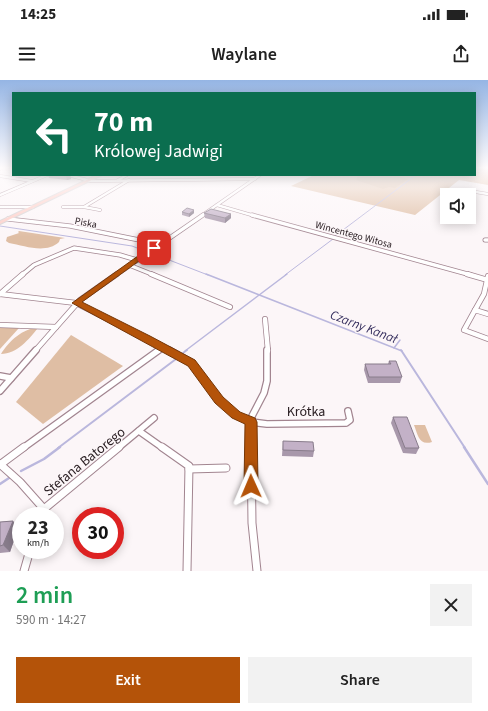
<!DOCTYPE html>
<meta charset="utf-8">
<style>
body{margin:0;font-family:"Source Sans 3",sans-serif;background:#f2f2f2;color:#222;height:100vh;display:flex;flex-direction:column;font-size:15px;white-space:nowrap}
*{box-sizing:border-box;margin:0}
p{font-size:13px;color:#767676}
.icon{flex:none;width:22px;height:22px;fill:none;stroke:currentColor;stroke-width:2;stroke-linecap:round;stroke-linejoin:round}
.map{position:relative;height:491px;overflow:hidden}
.details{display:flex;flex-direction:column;background:#fff;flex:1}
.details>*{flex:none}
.banner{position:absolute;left:12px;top:12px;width:464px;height:84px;border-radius:0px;box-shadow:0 2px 10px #0003;background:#0b6e4f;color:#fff;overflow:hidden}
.fabs{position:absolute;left:440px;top:108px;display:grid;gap:8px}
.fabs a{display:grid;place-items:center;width:36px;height:36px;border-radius:0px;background:#fff;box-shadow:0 2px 10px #0003;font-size:20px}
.speed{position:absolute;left:12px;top:427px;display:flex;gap:8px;font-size:20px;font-weight:700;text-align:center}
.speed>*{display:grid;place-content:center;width:52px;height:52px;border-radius:50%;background:#fff;box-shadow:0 2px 10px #0003;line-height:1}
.speed small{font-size:10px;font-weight:400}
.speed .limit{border:6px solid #d22;background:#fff;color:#111}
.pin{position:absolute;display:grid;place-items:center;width:34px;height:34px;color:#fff;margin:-17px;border-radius:8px;box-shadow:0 2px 6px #0006}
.me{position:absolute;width:44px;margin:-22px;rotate:359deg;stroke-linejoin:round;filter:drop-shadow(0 0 3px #0008)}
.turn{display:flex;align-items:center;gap:14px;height:84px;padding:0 16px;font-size:18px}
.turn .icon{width:52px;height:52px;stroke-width:2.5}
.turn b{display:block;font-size:28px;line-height:34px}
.round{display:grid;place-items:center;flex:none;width:42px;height:42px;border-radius:0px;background:#f2f2f2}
.head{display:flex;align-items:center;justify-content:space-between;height:68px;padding:0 16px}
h1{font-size:24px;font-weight:600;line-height:30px;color:#1e9e55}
.button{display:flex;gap:8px;margin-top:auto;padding:8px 16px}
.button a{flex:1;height:46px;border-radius:0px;background:#b45309;color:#fff;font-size:16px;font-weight:600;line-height:46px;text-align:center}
.button a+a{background:#f2f2f2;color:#222}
.status{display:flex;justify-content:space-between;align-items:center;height:28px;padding:0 20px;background:#fff;direction:ltr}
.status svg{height:11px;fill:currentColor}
header{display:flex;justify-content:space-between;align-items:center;height:52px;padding:0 16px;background:#fff;font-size:18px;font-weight:600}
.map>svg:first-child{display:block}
.green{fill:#dfbea4}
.forest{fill:#d5b498}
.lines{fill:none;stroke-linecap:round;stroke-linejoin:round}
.stream-far3{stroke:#bab7dd;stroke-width:1}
.stream-far2{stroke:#bab7dd;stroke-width:1.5}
.stream-far1{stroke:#bab7dd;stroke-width:2}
.stream{stroke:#bab7dd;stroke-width:2.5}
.minor-far4-casing{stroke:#a28590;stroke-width:3.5}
.minor-far3-casing{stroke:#a28590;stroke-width:5}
.minor-far2-casing{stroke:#a28590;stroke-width:6}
.minor-far1-casing{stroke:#a28590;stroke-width:8}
.minor-casing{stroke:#a28590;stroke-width:9}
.primary-casing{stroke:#d5d3d4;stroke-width:2}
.minor-far4{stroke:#fff;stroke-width:2.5}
.minor-far3{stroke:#fff;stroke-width:3.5}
.minor-far2{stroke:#fff;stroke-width:4.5}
.minor-far1{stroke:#fff;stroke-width:5.5}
.minor{stroke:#fff;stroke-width:7}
.primary{fill:#fdcec7;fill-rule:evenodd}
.wall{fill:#a898ab}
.shaded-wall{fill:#887c8b}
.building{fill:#c3b1c7;stroke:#887c8b}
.route{fill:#b45309;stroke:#753606}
.labels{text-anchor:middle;stroke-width:3;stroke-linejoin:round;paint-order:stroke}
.far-street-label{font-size:10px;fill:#2d2226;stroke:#fcf6f8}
.water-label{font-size:13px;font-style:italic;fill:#342d5d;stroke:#fcf6f8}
.near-street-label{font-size:14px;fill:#2d2226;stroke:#fcf6f8}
</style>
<div class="status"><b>14:25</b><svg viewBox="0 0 49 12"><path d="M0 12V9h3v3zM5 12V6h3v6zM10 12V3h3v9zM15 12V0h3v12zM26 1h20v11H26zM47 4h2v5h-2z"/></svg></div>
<header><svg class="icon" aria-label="menu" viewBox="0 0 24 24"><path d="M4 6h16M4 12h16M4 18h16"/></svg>Waylane<svg class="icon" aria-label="share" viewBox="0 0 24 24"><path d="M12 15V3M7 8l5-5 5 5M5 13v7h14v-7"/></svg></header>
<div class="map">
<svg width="488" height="491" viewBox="0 0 488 491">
<rect width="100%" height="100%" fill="#fcf6f8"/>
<g class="green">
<path d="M475 88H488V105L459 100 415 135 291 106 314 95H475Z"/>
<path d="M19 151 65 158 60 159 59 162C46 174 25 166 9 163L6 161 7 157 19 153 18 152Z"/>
<path d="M0 247 19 248 0 269Z"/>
<path d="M38 248C29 259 17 274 1 274 9 261 23 248 38 248Z"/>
<path d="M71 255 123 286 43 344 16 322Z"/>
<path d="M414 345H425L432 362C419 366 418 355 414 345Z"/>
</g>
<path class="forest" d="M358 95H394L408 99 395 108 389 107 383 109 356 100Z"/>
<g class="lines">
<g class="stream-far3">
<path d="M0 146 132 166 145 171"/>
<path d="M335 156 416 95"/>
<path d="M151 173 208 195"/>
<path d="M285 195 333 159"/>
</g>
<g class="stream-far2">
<path d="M206 194 402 271"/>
<path d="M394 268 400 260"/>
<path d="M185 271 287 194"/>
</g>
<g class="stream-far1">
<path d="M401 270 465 368"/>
<path d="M183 273 187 270"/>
<path d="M58 368 176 279"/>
</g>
<g class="stream">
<path d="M464 367 488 404"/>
<path d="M21 391 44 379 60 367"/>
<path d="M0 404 9 398"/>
</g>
<defs>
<g id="minor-far4">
<path d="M0 89 2 88"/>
<path d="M68 95 91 101 255 99"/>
<path d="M0 96 32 101"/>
<path d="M118 100 127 95"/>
<path d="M464 110 488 114"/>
<path d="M0 115 47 95"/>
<path d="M469 119 475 112"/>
<path d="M217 125 255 136"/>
<path d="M0 127H33"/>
<path d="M63 127H84L100 130"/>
<path d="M84 127 129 100"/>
<path d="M201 136 260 95"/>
</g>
<g id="minor-far3">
<path d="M252 135 471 195"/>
<path d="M8 139 70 146 159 164"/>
<path d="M485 160H488"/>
<path d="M129 185 154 195"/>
<path d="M22 195 34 185 74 168 120 175 137 180"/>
<path d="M116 195 203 135"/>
</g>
<g id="minor-far2">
<path d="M151 194 230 227"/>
<path d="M467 194 488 200"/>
<path d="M0 214 76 223 171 271"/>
<path d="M0 214 23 194"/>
<path d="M475 230 484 214 488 196"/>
<path d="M488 234 475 230 464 250 488 259"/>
<path d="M265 239 268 271"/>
<path d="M0 245 56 247"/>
<path d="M35 271 80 220 117 194"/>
<path d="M158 271 164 267"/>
</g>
<g id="minor-far1">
<path d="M169 270 192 283 219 320 236 335 251 342 267 344 346 343 350 340 348 331"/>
<path d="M0 296 11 298"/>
<path d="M0 311 36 270"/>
<path d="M139 351 163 368"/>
<path d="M23 368 159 270"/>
<path d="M118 368 154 338"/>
<path d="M251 368 252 336 264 313 267 301V270"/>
</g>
<g id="minor">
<path d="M162 367 189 386 187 491"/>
<path d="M251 367 252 443 257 491"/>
<path d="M0 384 20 402 44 429"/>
<path d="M1 384 24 367"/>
<path d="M189 389 226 388"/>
<path d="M44 429 119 367"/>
<path d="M42 436 44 429"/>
<path d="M24 491 30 470"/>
</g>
<path id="primary" d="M97 95H102L0 144V141Z"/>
</defs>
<use href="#minor-far4" class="minor-far4-casing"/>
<use href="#minor-far3" class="minor-far3-casing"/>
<use href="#minor-far2" class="minor-far2-casing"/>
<use href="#minor-far1" class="minor-far1-casing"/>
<use href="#minor" class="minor-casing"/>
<use href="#primary" class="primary-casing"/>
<use href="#minor-far4" class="minor-far4"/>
<use href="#minor-far3" class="minor-far3"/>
<use href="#minor-far2" class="minor-far2"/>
<use href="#minor-far1" class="minor-far1"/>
<use href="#minor" class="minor"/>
<use href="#primary" class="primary"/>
</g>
<g class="wall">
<path d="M48 95H70L71 99 67 100 49 98Z"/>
<path d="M194 130V133L189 137 182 135V132Z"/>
<path d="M204 133 231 134V138L225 143 205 138Z"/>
<path d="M389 281 402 297 400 303H368L364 290 365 284H388Z"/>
<path d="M393 337 419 368 416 374 403 373 391 343Z"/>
<path d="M283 361 314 371 313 377 282 376Z"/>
<path d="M13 441 18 449 10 472 0 473V442Z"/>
</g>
<g class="shaded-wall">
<path d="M69 95H70L71 99 67 100 66 96Z"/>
<path d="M194 130V133L189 137V134Z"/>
<path d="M231 134V138L225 143V138Z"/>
<path d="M13 441 18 449 10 472 3 465Z"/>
</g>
<g class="building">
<path d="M56 95H69L66 96Z"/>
<path d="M187 128 194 130 189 134 182 132Z"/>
<path d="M211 129 231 134 225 138 204 133Z"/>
<path d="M389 281H396L402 297H369L365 284H391Z"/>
<path d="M393 337H407L419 368H405Z"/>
<path d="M283 361 313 362 314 371 283 370Z"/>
<path d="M13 441 3 465 0 466V442Z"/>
</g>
<linearGradient id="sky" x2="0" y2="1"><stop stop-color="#95b5e4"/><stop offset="0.56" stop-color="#fefbfc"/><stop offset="1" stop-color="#fefbfc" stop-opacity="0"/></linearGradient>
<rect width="488" height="157" fill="url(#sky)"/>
<path class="route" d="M152 166 157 168 82 222 150 256 195 280 223 317 240 332 255 338 257 342 258 406 256 410 251 412 246 410 244 406 245 344 232 338 215 323 188 286 72 223Z"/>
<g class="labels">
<g class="far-street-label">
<text transform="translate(86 142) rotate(11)" y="4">Piska</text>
<text transform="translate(354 154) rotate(15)" y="4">Wincentego Witosa</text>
</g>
<g class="water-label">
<text transform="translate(364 246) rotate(21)" y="5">Czarny Kanał</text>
</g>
<g class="near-street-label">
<text x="306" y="336">Krótka</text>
<text transform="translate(84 381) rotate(-39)" y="5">Stefana Batorego</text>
</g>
</g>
</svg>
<div class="fabs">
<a><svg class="icon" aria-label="sound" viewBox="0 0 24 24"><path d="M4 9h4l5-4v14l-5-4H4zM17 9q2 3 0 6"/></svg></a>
</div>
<div class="speed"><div>23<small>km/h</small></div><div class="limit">30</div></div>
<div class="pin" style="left:154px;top:168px;background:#d93025"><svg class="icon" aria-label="arrive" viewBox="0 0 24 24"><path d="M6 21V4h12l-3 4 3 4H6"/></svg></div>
<svg class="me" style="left:251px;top:406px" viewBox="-20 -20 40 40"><path d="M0-17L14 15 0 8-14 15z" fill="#b45309" stroke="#fff" stroke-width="4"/></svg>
<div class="banner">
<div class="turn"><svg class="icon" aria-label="left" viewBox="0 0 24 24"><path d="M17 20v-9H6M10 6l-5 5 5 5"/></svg><div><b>70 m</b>Królowej Jadwigi</div></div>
</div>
</div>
<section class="details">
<div class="head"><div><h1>2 min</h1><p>590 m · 14:27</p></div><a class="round"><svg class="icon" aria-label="close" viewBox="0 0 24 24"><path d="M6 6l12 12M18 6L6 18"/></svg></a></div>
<div class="button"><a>Exit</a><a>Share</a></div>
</section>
